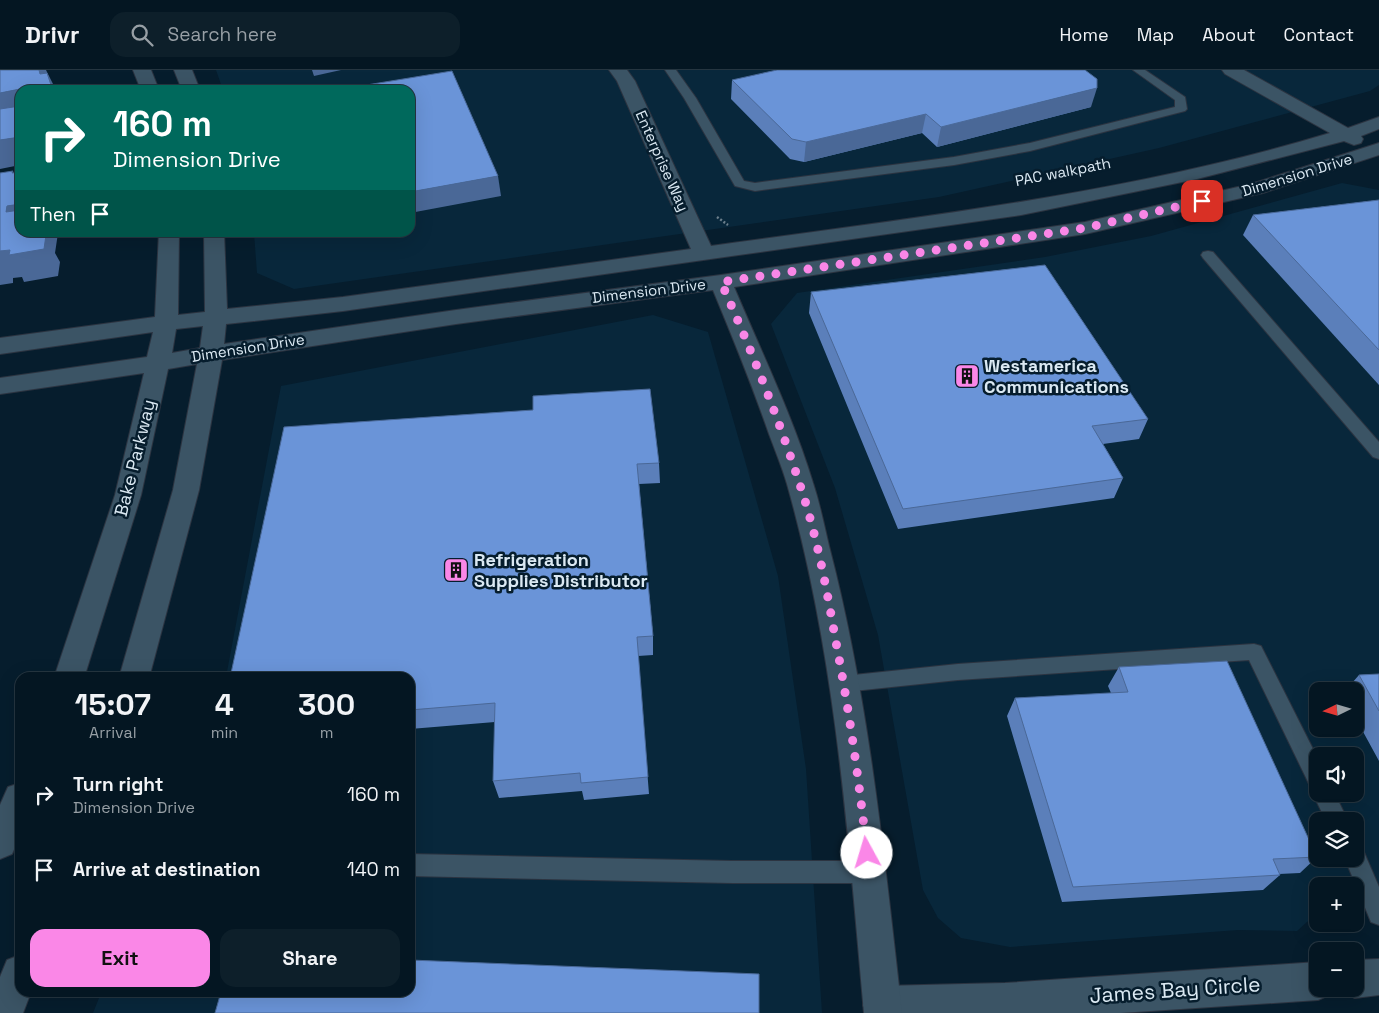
<!DOCTYPE html>
<meta charset="utf-8">
<style>
body{margin:0;font-family:"Space Grotesk",sans-serif;background:#0d1f2a;color:#f1f3f6;height:100vh;display:flex;flex-direction:column;font-size:19px;white-space:nowrap}
*{box-sizing:border-box;margin:0}
p{font-size:16px;color:#979fa5}
.icon{flex:none;width:28px;height:28px;fill:none;stroke:currentColor;stroke-width:2;stroke-linecap:round;stroke-linejoin:round}
.map{position:relative;flex:1;overflow:hidden}
.sheet{position:absolute;left:15px;top:602px;width:400px;height:325px;display:flex;flex-direction:column;background:#041622;border-radius:15px;box-shadow:0 5px 20px #0002,0 0 0 1px #253540}
.sheet>*{flex:none}
.hud{position:absolute;left:15px;top:15px;width:400px;height:152px;border-radius:15px;box-shadow:0 5px 20px #0002,0 0 0 1px #253540;background:#00695c;color:#fff;overflow:hidden}
.needle{width:32px;rotate:265deg}
.fabs{position:absolute;left:1309px;top:612px;display:grid;gap:10px}
.fabs a{display:grid;place-items:center;width:55px;height:55px;border-radius:10px;background:#041622;box-shadow:0 5px 20px #0002,0 0 0 1px #253540;font-size:25px}
.pin{position:absolute;display:grid;place-items:center;width:42px;height:42px;color:#fff;margin:-21px;border-radius:10px;box-shadow:0 2px 8px #0006}
.me{position:absolute;width:55px;margin:-28px;rotate:354deg;stroke-linejoin:round;filter:drop-shadow(0 0 4px #0008)}
.turn{display:flex;align-items:center;gap:18px;height:105px;padding:0 15px;font-size:22px}
.turn .icon{width:65px;height:65px;stroke-width:2.5}
.turn b{display:block;font-size:35px;line-height:42px}
.then{display:flex;align-items:center;height:48px;padding:0 15px;background:#0003;gap:10px;font-size:19px}
.eta{display:flex;justify-content:space-evenly;align-items:center;height:85px;text-align:center}
.eta b{font-size:30px;font-weight:700;line-height:35px}
.button{display:flex;gap:10px;margin-top:auto;padding:10px 15px}
.button a{flex:1;height:58px;border-radius:15px;background:#fa87e7;color:#111;font-size:20px;font-weight:700;line-height:58px;text-align:center}
.button a+a{background:#0d1f2a;color:#f1f3f6}
ul{padding:0;list-style:none}
li{display:flex;align-items:center;gap:15px;height:75px;padding:0 15px}
li div{flex:1}
li b{display:block;font-size:19px}
li em{font-style:normal}
header{display:flex;align-items:center;gap:30px;box-sizing:border-box;height:70px;padding:0 25px;background:#041622;border-bottom:1px solid #253540}
header strong{font-size:24px}
nav{display:flex;gap:28px;margin-inline-start:auto;font-size:18px}
.search{width:350px;height:45px;background:#0d1f2a;display:flex;align-items:center;gap:12px;box-sizing:border-box;padding:0 18px;border-radius:15px;color:#979fa5;font-size:19px}
.map>svg:first-child{display:block}
.built{fill:#08273b;fill-rule:evenodd}
.lines{fill:none;stroke-linecap:round;stroke-linejoin:round}
.lane-casing{stroke:#2c3441;stroke-width:2}
.street-casing{stroke:#2c3441;stroke-width:2}
.secondary-casing{stroke:#2c3441;stroke-width:2}
.path{stroke:#6b7e8b;stroke-width:2.5;stroke-dasharray:2 2;stroke-linecap:butt}
.lane{fill:#3b5465;fill-rule:evenodd}
.street{fill:#3b5465;fill-rule:evenodd}
.secondary{fill:#3b5465;fill-rule:evenodd}
.wall{fill:#5b7fba}
.shaded-wall{fill:#4a6897}
.building{fill:#6a94d8;stroke:#4a6897}
.route{stroke:#fa87e7;stroke-width:9;stroke-dasharray:0 16.2}
.labels{text-anchor:middle;stroke-width:5;stroke-linejoin:round;paint-order:stroke}
.far-street-label{font-size:15px;fill:#dbe9f3;stroke:#061d2d}
.poi-label{font-size:18px;font-weight:bold;fill:#dbe9f3;stroke:#061d2d;text-anchor:start}
.street-label{font-size:18px;fill:#dbe9f3;stroke:#061d2d}
.near-street-label{font-size:21px;fill:#dbe9f3;stroke:#061d2d}
</style>
<header>
<strong>Drivr</strong>
<div class="search"><svg class="icon" aria-label="search" viewBox="0 0 24 24"><circle cx="10" cy="10" r="6"/><path d="M15 15l6 6"/></svg>Search here</div>
<nav><a>Home</a><a>Map</a><a>About</a><a>Contact</a></nav>
</header>
<div class="map">
<svg width="1379" height="943" viewBox="0 0 1379 943">
<rect width="100%" height="100%" fill="#061d2d"/>
<g class="built">
<path d="M216 0H1379V15L1370 21 1159 78 939 127 294 219 257 203 254 163 410 162V20H223Z"/>
<path d="M1342 113 1379 120V817L1355 819V816H1318L1317 843 1297 861 1238 860 1010 877 961 868 938 848 923 820 878 565 835 418 771 254 797 223 1045 187 1151 166ZM1318 621H1355V659H1318ZM1318 686H1355V724H1318ZM1318 751H1355V789H1318Z"/>
<path d="M653 245 708 262 778 506 806 699 822 943H93L101 923 410 922V608L226 607 281 316Z"/>
</g>
<g class="lines">
<defs>
<g id="lane">
<path d="M665 0H676L696 28 744 111 755 113 954 87 1030 73 1175 37V30L1133 0H1145L1185 27 1187 39 1185 41 1030 81 954 95 755 121 735 116 684 28Z"/>
<path d="M1208 181 1213 182 1379 372V389L1373 387 1203 188 1201 185 1203 182Z"/>
<path d="M1254 574 1261 576 1318 689V724H1335L1348 751H1326L1313 724 1316 720 1311 718 1249 590 958 610 844 622 837 620 834 614 837 608 844 606 958 594Z"/>
<path d="M1355 777 1363 780 1379 817V855L1371 852 1345 789H1355Z"/>
<path d="M410 784 732 791H869L877 794 880 802 877 810 869 813H732L410 806Z"/>
</g>
<g id="street">
<path d="M1379 889V925L1355 928 1342 922 1341 919H1355V890Z"/>
<path d="M1318 892V919H1333L1331 924 1318 930 1120 943H867L863 935 869 922 882 916 1005 913Z"/>
</g>
<g id="secondary">
<path d="M133 0H151L159 20H141Z"/>
<path d="M174 0H192L200 20H182Z"/>
<path d="M609 0H627L635 11 711 176C919 147 1129 124 1330 63L1225 4 1222 0H1244L1348 58 1379 47V59L1361 66 1363 69 1361 73 1354 75 1344 71 1197 109 1021 145 343 241 226 254 224 274 456 240 721 205 1085 152 1251 114 1379 73V85L1263 123 1085 164 734 217C761 281 793 347 813 413 820 434 824 455 829 476 869 629 884 786 902 943H864C848 766 836 586 787 414 782 397 775 380 769 364 752 315 733 268 713 220L456 254 222 290 199 420 149 608H119L173 420 197 294 168 299 141 425 84 608H54L115 425 144 303 0 324V308L147 287 153 262 0 284V268L155 247 159 162H179L178 245 205 242 204 162H224L227 239 343 227 691 179 617 11ZM203 256 200 278 172 283 176 259Z"/>
<path d="M20 713V766L12 784 0 789V735L8 717Z"/>
<path d="M20 885V922H31L23 943H0V907L7 890Z"/>
</g>
</defs>
<use href="#lane" class="lane-casing"/>
<use href="#street" class="street-casing"/>
<use href="#secondary" class="secondary-casing"/>
<path class="path" d="M717 147 728 155"/>
<use href="#lane" class="lane"/>
<use href="#street" class="street"/>
<use href="#secondary" class="secondary"/>
</g>
<g class="wall">
<path d="M732 10 1091 37 937 77 922 63 804 92 790 89 731 29Z"/>
<path d="M1379 130V315L1243 165 1253 145Z"/>
<path d="M811 222 1148 349 1139 369 1103 374 1123 408 1114 428 898 459 809 243Z"/>
<path d="M284 357 659 393 660 413 639 414 653 566V585L638 586 649 724 584 730 582 721 499 728 493 711 495 652 410 659V608Z"/>
<path d="M1119 597 1317 787 1300 803 1279 804 1280 805 1263 820 1062 832 1007 646 1015 628 1111 623 1108 616Z"/>
<path d="M1379 604V691L1355 647V621H1345L1359 605Z"/>
</g>
<g class="shaded-wall">
<path d="M0 0H46L56 20H20V47L0 52V23L30 17 46 16Z"/>
<path d="M312 0H341L314 6Z"/>
<path d="M1097 18 1091 37 937 77 941 57Z"/>
<path d="M926 44 922 63 804 92 806 72Z"/>
<path d="M20 67V95L0 99V70Z"/>
<path d="M498 106 501 126 410 143V122Z"/>
<path d="M20 134V162L6 142 7 136Z"/>
<path d="M40 162 58 163 55 183 60 192 58 206 24 212 22 207 13 208V213L0 215V181L39 166Z"/>
</g>
<g class="building">
<path d="M0 0H40H39L40 4 47 3 51 15 32 19 30 17 0 23Z"/>
<path d="M777 0H1085L1097 9V18L941 57 926 44 806 72 792 69 732 10Z"/>
<path d="M452 1 498 106 410 122V20H336Z"/>
<path d="M20 36V67L0 70V39Z"/>
<path d="M13 101 12 103 20 102V134L7 136 6 142 20 140V162H40L39 166 46 165 44 179 9 185 10 180 0 181V103Z"/>
<path d="M1379 130V280L1253 145Z"/>
<path d="M1045 195 1148 349 1092 356 1123 408 903 439 811 222Z"/>
<path d="M650 319 659 393 637 394 653 566 637 567 648 707 581 713 580 703 493 711 495 633 410 640V608H230L284 357 533 340V326Z"/>
<path d="M1227 591 1317 787 1273 789 1280 805 1073 817 1015 628 1128 622 1119 597Z"/>
<path d="M1379 604V641L1359 605Z"/>
<path d="M410 890 759 904V943H215L221 922H410Z"/>
</g>
<g class="lines">
<path class="route" d="M867 783C859 710 849 639 835 567 826 515 816 462 799 412 777 344 750 277 721 212L1085 158 1202 131"/>
</g>
<defs>
<symbol id="building-square" viewBox="-11 -11 22 22"><rect x="-9" y="-9" width="18" height="18" rx="4" fill="#fa87e7" stroke="#061d2d"/><path d="M-4-6H4V6H1V3H-1V6H-4ZM-2.5-4.3h1.7v1.8h-1.7ZM.8-4.3h1.7v1.8H.8ZM-2.5-1h1.7V.8h-1.7ZM.8-1h1.7V.8H.8Z" fill="#111"/></symbol>
</defs>
<g fill-rule="evenodd">
<use href="#building-square" x="953" y="292" width="28" height="28"/>
<use href="#building-square" x="442" y="486" width="28" height="28"/>
</g>
<g class="labels">
<g class="far-street-label">
<text transform="translate(662 91) rotate(66)" y="5">Enterprise Way</text>
<text transform="translate(1063 102) rotate(-11)" y="5">PAC walkpath</text>
<text transform="translate(1297 105) rotate(-17)" y="5">Dimension Drive</text>
<text transform="translate(649 221) rotate(-7)" y="5">Dimension Drive</text>
<text transform="translate(248 278) rotate(-9)" y="5">Dimension Drive</text>
</g>
<g class="poi-label">
<text x="984" y="302">Westamerica<tspan x="984" dy="21">Communications</tspan></text>
<text x="474" y="496">Refrigeration<tspan x="474" dy="21">Supplies Distributor</tspan></text>
</g>
<g class="street-label">
<text transform="translate(135 388) rotate(-76)" y="6">Bake Parkway</text>
</g>
<g class="near-street-label">
<text transform="translate(1175 920) rotate(-4)" y="7">James Bay Circle</text>
</g>
</g>
</svg>
<div class="fabs">
<a><svg class="needle" viewBox="-14 -14 28 28"><path d="M0-13l5 13h-10z" fill="#e53935"/><path d="M0 13l5-13h-10z" fill="#979fa5"/></svg></a>
<a><svg class="icon" aria-label="sound" viewBox="0 0 24 24"><path d="M4 9h4l5-4v14l-5-4H4zM17 9q2 3 0 6"/></svg></a>
<a><svg class="icon" aria-label="layers" viewBox="0 0 24 24"><path d="M12 4l9 5-9 5-9-5zM3 14l9 5 9-5"/></svg></a>
<a>+</a>
<a>−</a>
</div>
<div class="pin" style="left:1202px;top:131px;background:#d93025"><svg class="icon" aria-label="arrive" viewBox="0 0 24 24"><path d="M6 21V4h12l-3 4 3 4H6"/></svg></div>
<svg class="me" style="left:867px;top:783px" viewBox="-20 -20 40 40"><circle r="19" fill="#fff"/><path d="M0-13L10 11 0 6-10 11z" fill="#fa87e7"/></svg>
<div class="hud">
<div class="turn"><svg class="icon" aria-label="right" viewBox="0 0 24 24"><path d="M7 20v-9h11M14 6l5 5-5 5"/></svg><div><b>160 m</b>Dimension Drive</div></div>
<div class="then">Then<svg class="icon" aria-label="arrive" viewBox="0 0 24 24"><path d="M6 21V4h12l-3 4 3 4H6"/></svg></div>
</div>
<section class="sheet">
<div class="eta">
<div><b>15:07</b><p>Arrival</p></div>
<div><b>4</b><p>min</p></div>
<div><b>300</b><p>m</p></div>
</div>
<ul>
<li><svg class="icon" aria-label="right" viewBox="0 0 24 24"><path d="M7 20v-9h11M14 6l5 5-5 5"/></svg><div><b>Turn right</b><p>Dimension Drive</p></div><em>160 m</em></li>
<li><svg class="icon" aria-label="arrive" viewBox="0 0 24 24"><path d="M6 21V4h12l-3 4 3 4H6"/></svg><div><b>Arrive at destination</b></div><em>140 m</em></li>
</ul>
<div class="button"><a>Exit</a><a>Share</a></div>
</section>
</div>
